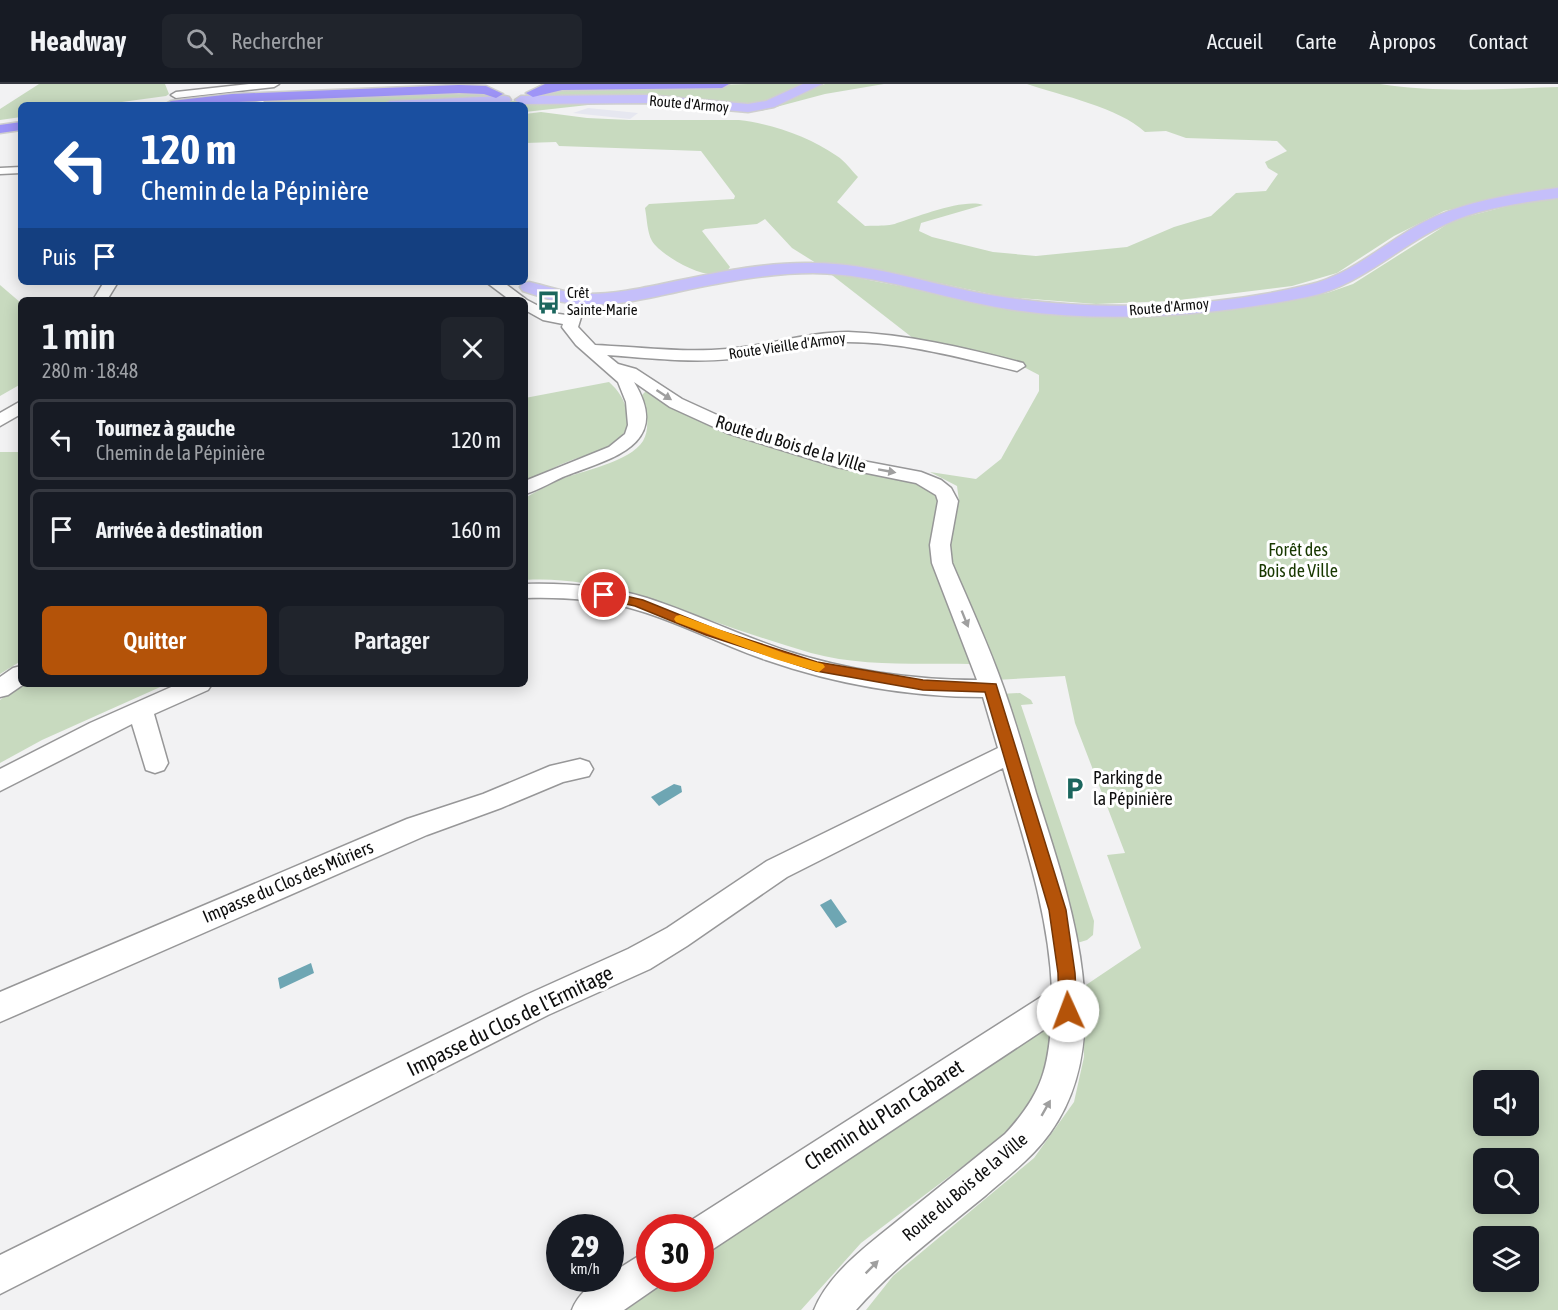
<!DOCTYPE html>
<html lang="fr">
<meta charset="utf-8">
<style>
body{margin:0;font-family:"Asap Condensed",sans-serif;background:#20242c;color:#f1f3f6;height:100vh;display:flex;flex-direction:column;font-size:22px;white-space:nowrap}
*{box-sizing:border-box;margin:0}
p{font-size:20px;color:#9ea1a6}
.icon{flex:none;width:33px;height:33px;fill:none;stroke:currentColor;stroke-width:2;stroke-linecap:round;stroke-linejoin:round}
.map{position:relative;flex:1;overflow:hidden}
.details{position:absolute;left:18px;top:213px;width:510px;height:390px;display:flex;flex-direction:column;background:#171b24;border-radius:9px;box-shadow:0 3px 15px #0003}
.details>*{flex:none}
.banner{position:absolute;left:18px;top:18px;width:510px;height:183px;border-radius:9px;box-shadow:0 3px 15px #0003;background:#1a4fa0;color:#fff;overflow:hidden}
.controls{position:absolute;left:1473px;top:986px;display:grid;gap:12px}
.controls a{display:grid;place-items:center;width:66px;height:66px;border-radius:9px;background:#171b24;box-shadow:0 3px 15px #0003;font-size:30px}
.speed{position:absolute;left:546px;top:1130px;display:flex;gap:12px;font-size:30px;font-weight:700;text-align:center}
.speed>*{display:grid;place-content:center;width:78px;height:78px;border-radius:50%;background:#171b24;box-shadow:0 3px 15px #0003;line-height:1}
.speed small{font-size:15px;font-weight:400}
.speed .limit{border:9px solid #d22;background:#fff;color:#111}
.pin{position:absolute;display:grid;place-items:center;width:51px;height:51px;color:#fff;margin:-26px;border:3px solid #fff;border-radius:50%;box-shadow:0 2px 6px #0007}
.me{position:absolute;width:66px;margin:-33px;rotate:358deg;stroke-linejoin:round;filter:drop-shadow(0 0 4px #0008)}
.turn{display:flex;align-items:center;gap:21px;height:126px;padding:0 24px;font-size:27px}
.turn .icon{width:78px;height:78px;stroke-width:2.5}
.turn b{display:block;font-size:42px;line-height:51px}
.then{display:flex;align-items:center;height:57px;padding:0 24px;background:#0003;gap:12px;font-size:22px}
.round{display:grid;place-items:center;flex:none;width:63px;height:63px;border-radius:9px;background:#20242c}
.summary{display:flex;align-items:center;justify-content:space-between;height:102px;padding:0 24px}
h1{font-size:36px;font-weight:600;line-height:45px}
.button{display:flex;gap:12px;margin-top:auto;padding:12px 24px}
.button a{flex:1;height:69px;border-radius:9px;background:#b45309;color:#fff;font-size:24px;font-weight:600;line-height:69px;text-align:center}
.button a+a{background:#20242c;color:#f1f3f6}
ul{padding:0;list-style:none}
li{display:flex;align-items:center;gap:18px;height:81px;margin:0 12px 9px;padding:0 12px;border:3px solid #363941;border-radius:9px}
li div{flex:1}
li b{display:block;font-size:22px}
li em{font-style:normal}
header{display:flex;align-items:center;gap:36px;box-sizing:border-box;height:84px;padding:0 30px;background:#171b24;border-bottom:2px solid #363941}
header strong{font-size:28px}
nav{display:flex;gap:33px;margin-inline-start:auto;font-size:21px}
.search{width:420px;height:54px;background:#20242c;display:flex;align-items:center;gap:15px;box-sizing:border-box;padding:0 21px;border-radius:9px;color:#9ea1a6;font-size:22px}
.map>svg:first-child{display:block}
.built{fill:#e6e7f0}
.green{fill:#c8dabf;fill-rule:evenodd}
.water{fill:#6ea6b3}
.lines{fill:none;stroke-linecap:round;stroke-linejoin:round}
.minor-casing{stroke:#979798;stroke-width:3}
.major-casing{stroke:#cfcfcf;stroke-width:3}
.highway-casing{stroke:#cfcfcf;stroke-width:3}
.minor{fill:#fff;fill-rule:evenodd}
.major{fill:#c5bffa;fill-rule:evenodd}
.highway{fill:#9e94f7;fill-rule:evenodd}
.oneway{fill:#9f9f9f}
.route{fill:#b45309;stroke:#753606;stroke-width:1.5}
.slow{fill:#f59e0b}
.labels{text-anchor:middle;stroke-width:6;stroke-linejoin:round;paint-order:stroke}
.far-street-label{font-size:15px;fill:#0e0e0e;stroke:#fff}
.far-poi-label{font-size:15px;fill:#0e0e0e;stroke:#fff;text-anchor:start}
.street-label{font-size:18px;fill:#0e0e0e;stroke:#fff}
.park-label{font-size:18px;fill:#183800;stroke:#fff}
.poi-label{font-size:18px;fill:#0e0e0e;stroke:#fff;text-anchor:start}
.near-street-label{font-size:21px;fill:#0e0e0e;stroke:#fff}
</style>
<header>
<strong>Headway</strong>
<div class="search"><svg class="icon" aria-label="search" viewBox="0 0 24 24"><circle cx="10" cy="10" r="6"/><path d="M15 15l6 6"/></svg>Rechercher</div>
<nav><a>Accueil</a><a>Carte</a><a>À propos</a><a>Contact</a></nav>
</header>
<div class="map">
<svg width="1558" height="1226" viewBox="0 0 1558 1226">
<rect width="100%" height="100%" fill="#f2f2f3"/>
<path class="built" d="M588 24 638 29 630 35 573 29Z"/>
<g class="green">
<path d="M39 0H165L169 10 166 12 100 21H21V33L0 36V25Z"/>
<path d="M748 0H807L778 11V14L753 22 539 11 544 6Z"/>
<path d="M825 0H884L825 10 761 27H701V25H747Z"/>
<path d="M1027 0H1380C1439 9 1498 5 1558 3V104L1526 108 1444 127 1394 152 1337 189 1292 202 1171 217 1096 220 1005 213 862 183 816 179 792 164 765 135 757 140 705 145 702 147 730 183C717 205 662 173 652 157 647 148 647 134 645 124L649 120 734 115 735 112 701 67 559 62 556 58 525 59V30L541 28 587 34 629 36H739C773 40 810 53 837 72 845 77 851 86 858 93L837 118 865 142C875 141 888 143 897 139 917 133 964 114 983 121L921 139 919 147 932 153 993 168 1036 172 1127 163 1174 143 1211 132 1236 109 1266 107 1278 90 1268 84 1265 78 1287 67 1277 57 1186 54 1166 47 1145 48C1118 23 1062 12 1027 0Z"/>
<path d="M477 7 490 12 454 18 254 21V19L201 21 250 16Z"/>
<path d="M499 17 615 18 525 28V21H458Z"/>
<path d="M1558 113V1226H866L893 1192 1034 1074 1074 1018 1084 973 1083 903 1141 864 1107 771 1125 769 1075 639 1065 592 995 596 951 476 950 455 959 417 957 402 930 388 976 395 1001 375 1039 307V291L1012 277 918 258 828 188 997 221 1182 229 1327 209 1353 200 1454 136 1519 119ZM1484 996H1528V1041H1484ZM1484 1074H1528V1119H1484ZM1484 1152H1528V1197H1484Z"/>
<path d="M0 201 21 219V300L0 312Z"/>
<path d="M609 298C619 307 625 316 627 330 632 362 595 368 572 376 556 382 541 390 525 397V314Z"/>
<path d="M647 306 674 324 917 397 940 411 931 459 973 573 970 580C918 579 862 583 811 569 776 559 741 547 707 535 647 514 589 492 525 496V414C536 408 547 401 559 396 581 387 630 378 643 357 651 343 646 325 642 311Z"/>
<path d="M0 368H21V577L0 590Z"/>
<path d="M21 600H167L42 656 0 679V616Z"/>
<path d="M1020 609 1031 616 1033 620 1021 621 1094 837 1093 851 1087 856 1074 860 999 610Z"/>
<path d="M1051 938 1052 964 1036 1010 1003 1052 861 1159 801 1226H626L672 1194H700L701 1174 808 1099Z"/>
</g>
<g class="water">
<path d="M674 700 681 702 682 708 659 722 651 713Z"/>
<path d="M831 815 847 838 836 844 820 821Z"/>
<path d="M311 879 314 889 280 905 278 894Z"/>
</g>
<g class="lines">
<defs>
<g id="minor">
<path d="M249 0H279L274 3 176 14 171 11 176 8Z"/>
<path d="M263 17 267 21H248L249 19Z"/>
<path d="M21 83V89L0 90V84Z"/>
<path d="M104 198H118L107 216H93Z"/>
<path d="M486 198H503L527 216 552 229 566 231 583 213H593L595 216 582 230 578 243 595 261C639 263 683 269 727 265 767 262 807 248 848 248 907 250 966 264 1023 279L1025 282 1017 287C961 274 905 258 847 258 807 257 769 271 730 275 689 279 648 274 607 271L618 280 636 285 682 315 739 341 847 374 921 388 941 396 951 404 958 417 950 461 952 479C970 521 989 562 1004 605 1016 639 1026 674 1036 709 1068 810 1120 952 1050 1049 1032 1074 1008 1092 985 1112 941 1148 894 1183 856 1226H814C831 1184 878 1154 912 1125 943 1100 974 1075 1005 1050 1038 1014 1048 990 1051 941L713 1165 700 1170V1143H685L687 1139 1052 906C1049 829 1024 757 1003 684L787 793 687 862 650 885 548 931 0 1210V1171L526 911 628 865 667 844 767 777 998 664 983 613C910 613 835 600 766 576 721 561 676 536 630 524 596 515 560 513 525 514V500C566 499 608 502 647 514 693 529 737 550 784 566 845 586 912 596 977 596L932 479 930 461 938 417 936 411 916 399 837 383 727 349 670 323 634 298C672 360 613 374 568 391 554 396 540 406 525 410V397L609 363 625 350 628 341 626 318 618 298 576 261 562 243 563 240 543 236 525 226V216H510Z"/>
<path d="M21 317V330L0 342V329Z"/>
<path d="M21 582V600H24L8 611 0 613V593L13 584Z"/>
<path d="M178 600H212L208 606 154 630 168 679 164 686 155 689 146 686 132 640 0 707V685L90 639Z"/>
<path d="M580 675 589 678 593 685 589 692 563 698 501 724 427 751 0 938V908L407 735 483 710 550 682Z"/>
<path d="M650 1167V1194H665L663 1199 624 1226H572C577 1212 594 1194 610 1194V1190L637 1173Z"/>
</g>
<g id="major">
<path d="M803 0H822L774 23 748 28 647 19 521 20 515 16 521 12 647 11 748 20 766 17Z"/>
<path d="M505 12 509 13 511 16 509 19 384 21 390 17Z"/>
<path d="M1558 104V114C1516 119 1472 125 1434 146 1391 169 1356 203 1307 213 1210 232 1106 240 1008 225 943 215 880 190 813 189 769 189 724 198 681 207 648 214 614 223 580 220 560 219 541 213 523 207L520 203 523 199 529 198C546 202 563 208 581 210 615 211 648 203 681 196 724 187 768 178 812 179 873 179 931 201 990 211 1089 228 1210 225 1308 201 1352 191 1385 158 1424 138 1465 117 1513 110 1558 104Z"/>
</g>
<g id="highway">
<path d="M545 0H729L722 4 562 6 533 13 526 9Z"/>
<path d="M459 1 486 2 503 10 496 14 484 10 459 9 164 21 171 17 232 10Z"/>
<path d="M21 38V46L0 49V41Z"/>
</g>
</defs>
<use href="#minor" class="minor-casing"/>
<use href="#major" class="major-casing"/>
<use href="#highway" class="highway-casing"/>
<use href="#minor" class="minor"/>
<use href="#major" class="major"/>
<use href="#highway" class="highway"/>
</g>
<defs><path id="oneway-solid" d="M-6-.8H1V-3.2L6.5 0L1 3.2V.8H-6Z" transform="scale(1.5)"/></defs>
<g class="oneway">
<use href="#oneway-solid" transform="translate(664 311) rotate(33)"/>
<use href="#oneway-solid" transform="translate(887 387) rotate(10)"/>
<use href="#oneway-solid" transform="translate(965 535) rotate(68)"/>
<use href="#oneway-solid" transform="translate(1046 1024) rotate(-60)"/>
<use href="#oneway-solid" transform="translate(872 1183) rotate(-45)"/>
</g>
<path class="route" d="M604 507 643 516 715 545 817 578 923 596 996 600 1066 826 1075 889 1077 927 1074 933 1068 935 1062 933 1059 927 1058 889 1049 826 985 608 923 606 816 587 706 551 635 522 600 514 598 511Z"/>
<path class="slow" d="M680 531 784 569 823 580 825 583 819 588 775 575 676 538 674 535 676 532Z"/>
<defs>
<symbol id="bus-bare" viewBox="-9 -9 18 18"><path d="M-5-6H5V4H4V6H2V4H-2V6H-4V4H-5ZM-3.5-4V0h7V-4ZM-3.5 1.2v1.5H-2V1.2ZM2 1.2v1.5H3.5V1.2Z" fill="#1b665e" stroke="#fff" stroke-width="2.5" paint-order="stroke"/></symbol>
<symbol id="parking-bare" viewBox="-9 -9 18 18"><path d="M-3.5-5.5H1a3.5 3.5 0 0 1 0 7H-1V5.5H-3.5ZM-1-3.4V-.6H.8a1.4 1.4 0 0 0 0-2.8Z" fill="#1b665e" stroke="#fff" stroke-width="2.5" paint-order="stroke"/></symbol>
</defs>
<g fill-rule="evenodd">
<use href="#bus-bare" x="532" y="202" width="33" height="33"/>
<use href="#parking-bare" x="1058" y="688" width="33" height="33"/>
</g>
<g class="labels">
<g class="far-street-label">
<text transform="translate(689 20) rotate(5)" y="5">Route d'Armoy</text>
<text transform="translate(1169 223) rotate(-5)" y="5">Route d'Armoy</text>
<text transform="translate(787 262) rotate(-8)" y="5">Route Vieille d'Armoy</text>
</g>
<g class="far-poi-label">
<text x="567" y="214">Crêt<tspan x="567" dy="17">Sainte-Marie</tspan></text>
</g>
<g class="street-label">
<text transform="translate(791 360) rotate(17)" y="6">Route du Bois de la Ville</text>
<text transform="translate(288 798) rotate(-23)" y="6">Impasse du Clos des Mûriers</text>
<text transform="translate(965 1103) rotate(-40)" y="6">Route du Bois de la Ville</text>
</g>
<g class="park-label">
<text x="1298" y="472">Forêt des<tspan x="1298" dy="21">Bois de Ville</tspan></text>
</g>
<g class="poi-label">
<text x="1093" y="700">Parking de<tspan x="1093" dy="21">la Pépinière</tspan></text>
</g>
<g class="near-street-label">
<text transform="translate(510 937) rotate(-26)" y="7">Impasse du Clos de l'Ermitage</text>
<text transform="translate(884 1031) rotate(-33)" y="7">Chemin du Plan Cabaret</text>
</g>
</g>
</svg>
<div class="controls">
<a><svg class="icon" aria-label="sound" viewBox="0 0 24 24"><path d="M4 9h4l5-4v14l-5-4H4zM17 9q2 3 0 6"/></svg></a>
<a><svg class="icon" aria-label="search" viewBox="0 0 24 24"><circle cx="10" cy="10" r="6"/><path d="M15 15l6 6"/></svg></a>
<a><svg class="icon" aria-label="layers" viewBox="0 0 24 24"><path d="M12 4l9 5-9 5-9-5zM3 14l9 5 9-5"/></svg></a>
</div>
<div class="speed"><div>29<small>km/h</small></div><div class="limit">30</div></div>
<div class="pin" style="left:604px;top:511px;background:#d93025"><svg class="icon" aria-label="arrive" viewBox="0 0 24 24"><path d="M6 21V4h12l-3 4 3 4H6"/></svg></div>
<svg class="me" style="left:1068px;top:927px" viewBox="-20 -20 40 40"><circle r="19" fill="#fff"/><path d="M0-13L10 11 0 6-10 11z" fill="#b45309"/></svg>
<div class="banner">
<div class="turn"><svg class="icon" aria-label="left" viewBox="0 0 24 24"><path d="M17 20v-9H6M10 6l-5 5 5 5"/></svg><div><b>120 m</b>Chemin de la Pépinière</div></div>
<div class="then">Puis<svg class="icon" aria-label="arrive" viewBox="0 0 24 24"><path d="M6 21V4h12l-3 4 3 4H6"/></svg></div>
</div>
<section class="details">
<div class="summary"><div><h1>1 min</h1><p>280 m · 18:48</p></div><a class="round"><svg class="icon" aria-label="close" viewBox="0 0 24 24"><path d="M6 6l12 12M18 6L6 18"/></svg></a></div>
<ul>
<li><svg class="icon" aria-label="left" viewBox="0 0 24 24"><path d="M17 20v-9H6M10 6l-5 5 5 5"/></svg><div><b>Tournez à gauche</b><p>Chemin de la Pépinière</p></div><em>120 m</em></li>
<li><svg class="icon" aria-label="arrive" viewBox="0 0 24 24"><path d="M6 21V4h12l-3 4 3 4H6"/></svg><div><b>Arrivée à destination</b></div><em>160 m</em></li>
</ul>
<div class="button"><a>Quitter</a><a>Partager</a></div>
</section>
</div>
